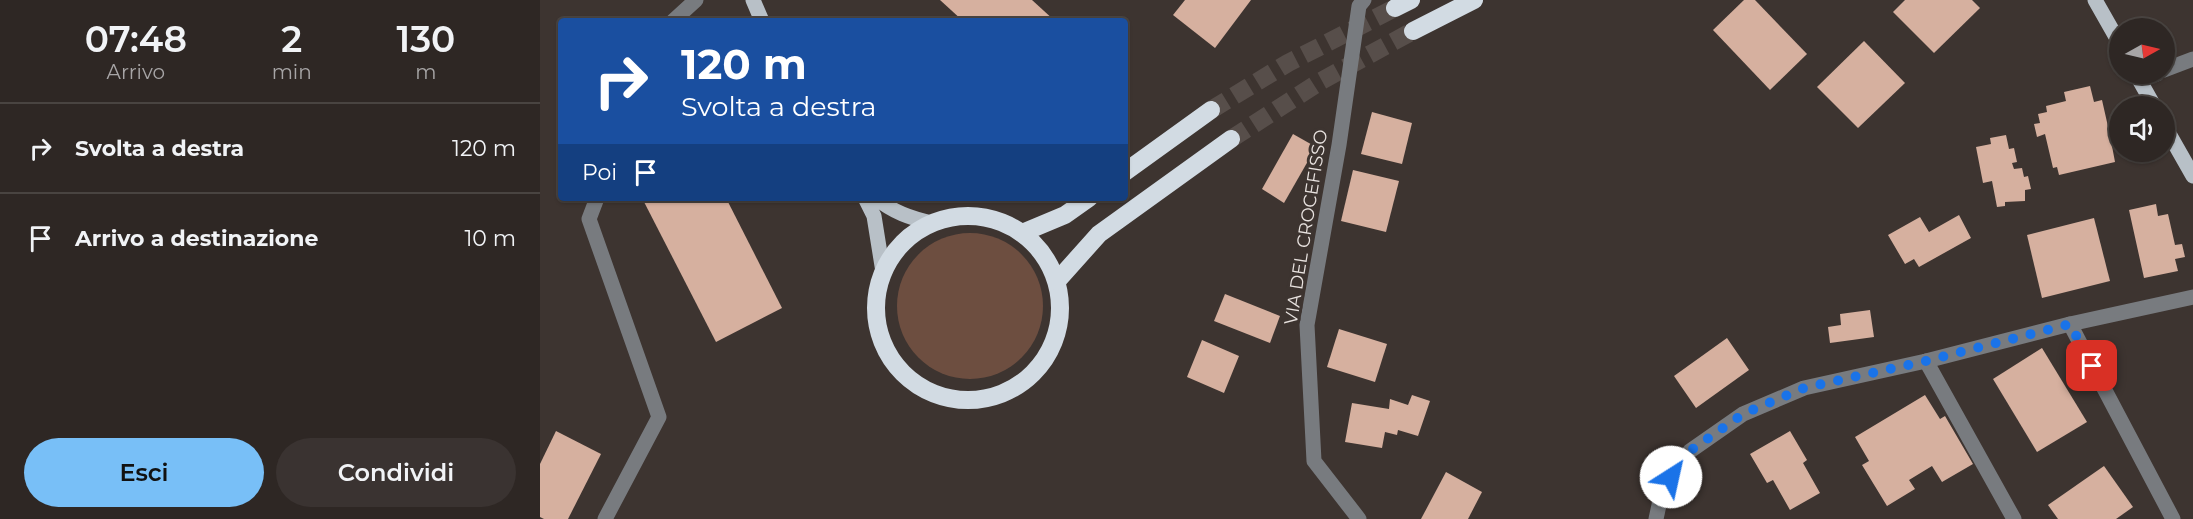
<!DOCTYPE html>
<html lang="it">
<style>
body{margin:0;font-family:Montserrat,sans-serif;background:#3a3331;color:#f1f3f6;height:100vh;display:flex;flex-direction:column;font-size:22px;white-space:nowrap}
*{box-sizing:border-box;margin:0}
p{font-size:20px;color:#a7a5a6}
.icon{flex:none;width:33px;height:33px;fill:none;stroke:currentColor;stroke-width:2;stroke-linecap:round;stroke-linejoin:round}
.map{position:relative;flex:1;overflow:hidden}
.details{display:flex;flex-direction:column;background:#2e2724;width:540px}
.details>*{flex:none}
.banner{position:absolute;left:18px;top:18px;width:570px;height:183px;border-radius:6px;box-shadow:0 2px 4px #0004,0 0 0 2px #494441;background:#1a4fa0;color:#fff;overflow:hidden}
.needle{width:39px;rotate:82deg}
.fabs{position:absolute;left:1569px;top:18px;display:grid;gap:12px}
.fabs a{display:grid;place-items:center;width:66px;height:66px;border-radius:50%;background:#2e2724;box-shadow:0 2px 4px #0004,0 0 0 2px #494441;font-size:30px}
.pin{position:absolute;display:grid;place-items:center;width:51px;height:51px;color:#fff;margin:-26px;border-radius:12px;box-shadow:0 3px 9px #0006}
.me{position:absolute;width:66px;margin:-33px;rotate:35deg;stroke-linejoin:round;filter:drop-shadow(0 0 4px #0008)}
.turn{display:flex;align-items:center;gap:21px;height:126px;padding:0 24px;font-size:27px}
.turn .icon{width:78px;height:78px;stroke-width:2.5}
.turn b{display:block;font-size:42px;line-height:51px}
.then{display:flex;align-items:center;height:57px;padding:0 24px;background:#0003;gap:12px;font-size:22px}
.eta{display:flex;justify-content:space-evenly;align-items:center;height:102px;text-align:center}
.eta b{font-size:36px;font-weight:600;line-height:42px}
.button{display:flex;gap:12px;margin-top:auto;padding:12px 24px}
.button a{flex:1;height:69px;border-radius:36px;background:#78bff7;color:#111;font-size:24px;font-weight:600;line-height:69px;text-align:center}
.button a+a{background:#3a3331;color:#f1f3f6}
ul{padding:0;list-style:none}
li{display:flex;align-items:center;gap:18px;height:90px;padding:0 24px;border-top:2px solid #494441}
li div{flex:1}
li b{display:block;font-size:22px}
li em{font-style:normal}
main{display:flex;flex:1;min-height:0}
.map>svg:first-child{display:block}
.green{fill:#6d4e40}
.building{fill:#d6b09f}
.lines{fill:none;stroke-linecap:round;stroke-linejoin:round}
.highway-tunnel{stroke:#574e4a;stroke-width:18;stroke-dasharray:18 9;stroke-linecap:butt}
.minor{stroke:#787b7f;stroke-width:15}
.major{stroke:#b8c0c7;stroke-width:15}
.highway{stroke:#d2dbe3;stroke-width:18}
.route{stroke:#1a73e8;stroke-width:10;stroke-dasharray:0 18}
.labels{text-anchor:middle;stroke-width:6;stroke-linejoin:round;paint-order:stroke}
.street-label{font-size:18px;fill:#e9e3e0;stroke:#3d3430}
</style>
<main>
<section class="details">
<div class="eta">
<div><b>07:48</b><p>Arrivo</p></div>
<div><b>2</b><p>min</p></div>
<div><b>130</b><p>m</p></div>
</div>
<ul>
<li><svg class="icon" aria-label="right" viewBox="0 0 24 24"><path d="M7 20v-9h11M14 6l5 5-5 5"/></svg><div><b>Svolta a destra</b></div><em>120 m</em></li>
<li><svg class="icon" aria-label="arrive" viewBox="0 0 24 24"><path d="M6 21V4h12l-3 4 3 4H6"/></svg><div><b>Arrivo a destinazione</b></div><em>10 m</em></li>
</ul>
<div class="button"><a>Esci</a><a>Condividi</a></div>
</section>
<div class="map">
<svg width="1653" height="519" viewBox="0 0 1653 519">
<rect width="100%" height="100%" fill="#3d3430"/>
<circle class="green" cx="430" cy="306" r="73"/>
<g class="building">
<path d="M400 0H492L515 21H423Z"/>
<path d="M645 0H711L675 48 633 15Z"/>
<path d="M1204 0H1215L1267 54 1230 90 1173 30Z"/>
<path d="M1365 0H1432L1440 8 1394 53 1353 12Z"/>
<path d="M1324 41 1365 83 1318 128 1277 87Z"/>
<path d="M1550 86 1554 102 1562 100 1569 131 1577 129 1580 144 1572 146 1575 162 1519 175 1517 167 1513 168 1505 134 1497 137 1494 124 1500 123 1498 114 1507 112 1506 106 1526 101 1524 92Z"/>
<path d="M832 112 872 123 862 164 821 154Z"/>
<path d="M753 134 776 147 744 203 722 189Z"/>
<path d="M1466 135 1469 149 1474 148 1477 162 1472 163 1474 169 1482 168 1484 177 1488 176 1491 189 1485 190V201L1465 202V206L1457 207 1452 181 1443 183 1436 147 1451 144 1450 138Z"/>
<path d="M813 170 859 181 846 232 801 221Z"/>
<path d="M102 198H186L242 308 176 342Z"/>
<path d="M1616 204 1618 216 1628 214 1635 245 1642 244 1645 257 1635 259 1638 271 1604 278 1589 210Z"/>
<path d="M1419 215 1431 238 1379 267 1374 259 1365 264 1348 235 1380 217 1389 232Z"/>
<path d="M1554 218 1570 281 1502 298 1487 235Z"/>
<path d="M685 294 740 316 730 343 674 321Z"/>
<path d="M1330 310 1334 337 1290 343 1288 327 1301 325 1300 314Z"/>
<path d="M799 329 847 344 835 382 787 367Z"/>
<path d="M1187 338 1209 370 1156 408 1134 376Z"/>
<path d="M662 340 699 356 684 393 647 377Z"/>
<path d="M1502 348 1547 422 1497 452 1453 379Z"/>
<path d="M872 395 890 401 878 436 858 430 857 435 845 432 842 448 805 442 812 403 849 409 850 399 868 405Z"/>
<path d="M1385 395 1400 419 1405 416 1433 464 1402 482 1392 466 1369 480 1375 489 1347 506 1322 465 1329 461 1315 437Z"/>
<path d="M16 431 61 454 28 519H4L0 517V464Z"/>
<path d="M1250 431 1267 460 1263 463 1280 493 1250 510 1233 480 1227 483 1210 454Z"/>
<path d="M1564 466 1593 507 1576 519H1518L1508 505Z"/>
<path d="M906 472 942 492 928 519H881Z"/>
</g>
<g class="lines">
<g class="highway-tunnel">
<path d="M671 110 748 63 855 8"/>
<path d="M691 139 781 81 873 31"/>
</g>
<g class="minor">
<path d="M133 21 156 0"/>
<path d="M1624 70 1653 59"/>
<path d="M1600 80 1617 74"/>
<path d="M57 198 49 219 119 417 65 519"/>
<path d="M1530 324 1633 519"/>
<path d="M1386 361 1474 519"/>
<path d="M819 519 774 461 767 325 799 145 819 6 824 0"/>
<path d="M1116 519 1122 491 1150 451 1203 414 1264 388 1386 361 1530 324 1653 297"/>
</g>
<g class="major">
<path d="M213 0 222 21"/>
<path d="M1555 0 1580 44"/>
<path d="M1596 74 1614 106"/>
<path d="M1624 125 1653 176"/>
<path d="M325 198 334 216 343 272"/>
<path d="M336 198C353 212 370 218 392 223"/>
</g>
<g class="highway">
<path d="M855 8 871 0"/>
<path d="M873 31 934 0"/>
<path d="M585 172 671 110"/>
<circle cx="428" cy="308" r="92"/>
<path d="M482 233 525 215 549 198"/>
<path d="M517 281 559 234 691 139"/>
</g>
</g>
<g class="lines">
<path class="route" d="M1131 477 1150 451 1203 414 1264 388 1386 361 1530 324 1552 366"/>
</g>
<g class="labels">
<g class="street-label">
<text transform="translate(766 227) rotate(-81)" y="6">VIA DEL CROCEFISSO</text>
</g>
</g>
</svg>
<div class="fabs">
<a><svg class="needle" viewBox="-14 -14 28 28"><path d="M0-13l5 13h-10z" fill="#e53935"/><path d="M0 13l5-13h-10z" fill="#a7a5a6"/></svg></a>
<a><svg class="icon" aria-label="sound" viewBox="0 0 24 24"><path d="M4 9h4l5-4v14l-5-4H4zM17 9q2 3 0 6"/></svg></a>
</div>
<div class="pin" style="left:1552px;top:366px;background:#d93025"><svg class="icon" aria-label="arrive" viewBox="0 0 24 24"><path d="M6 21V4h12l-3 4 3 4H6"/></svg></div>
<svg class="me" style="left:1131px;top:477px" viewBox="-20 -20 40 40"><circle r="19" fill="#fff"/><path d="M0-13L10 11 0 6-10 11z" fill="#1a73e8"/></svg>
<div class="banner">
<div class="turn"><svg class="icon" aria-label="right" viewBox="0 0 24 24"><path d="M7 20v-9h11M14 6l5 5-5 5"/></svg><div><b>120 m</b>Svolta a destra</div></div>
<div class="then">Poi<svg class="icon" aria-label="arrive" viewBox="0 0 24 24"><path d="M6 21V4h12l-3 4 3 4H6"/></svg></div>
</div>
</div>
</main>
